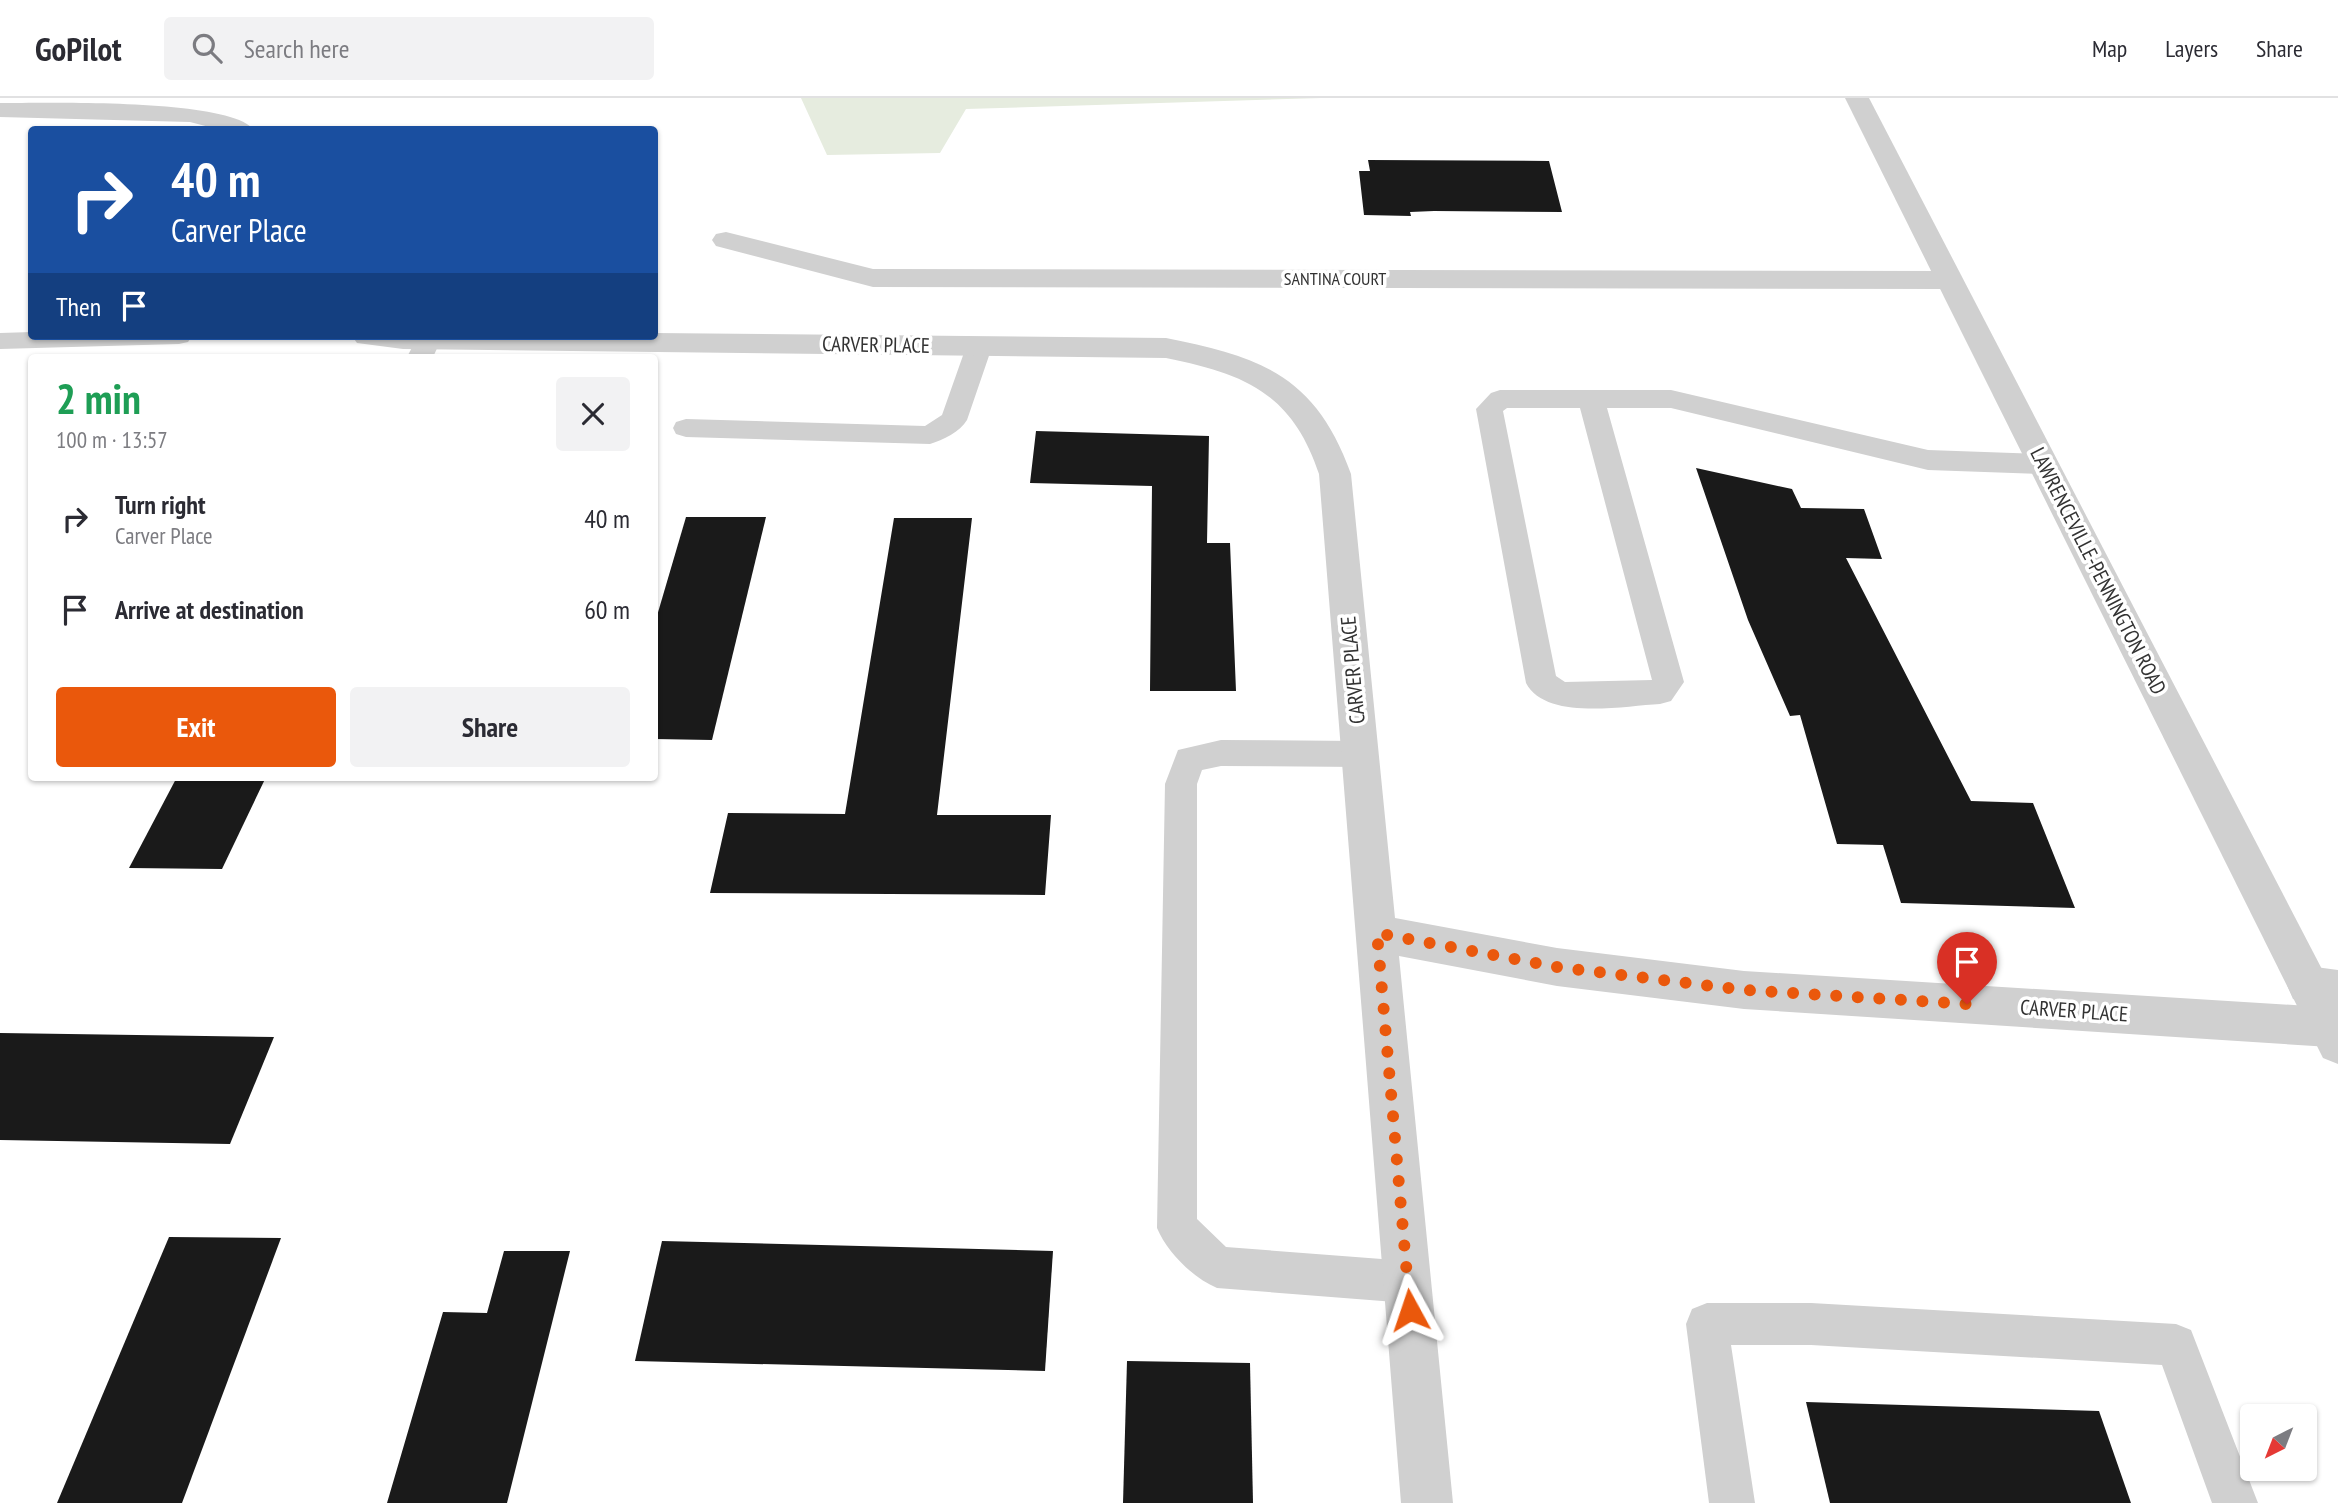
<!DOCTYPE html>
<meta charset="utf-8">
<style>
body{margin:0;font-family:"PT Sans Narrow",sans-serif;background:#f2f2f3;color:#2b2b33;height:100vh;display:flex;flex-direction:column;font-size:26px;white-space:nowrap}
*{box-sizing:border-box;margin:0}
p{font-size:23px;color:#7c7c81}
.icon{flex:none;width:38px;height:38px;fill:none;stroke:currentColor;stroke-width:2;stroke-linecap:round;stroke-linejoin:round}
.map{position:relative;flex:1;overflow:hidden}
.sheet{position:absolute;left:28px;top:256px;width:630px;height:427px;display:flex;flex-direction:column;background:#fff;border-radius:7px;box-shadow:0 2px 5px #0004}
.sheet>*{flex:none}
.hud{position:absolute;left:28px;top:28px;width:630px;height:214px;border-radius:7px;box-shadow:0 2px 5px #0004;background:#1a4fa0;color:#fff;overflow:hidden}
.needle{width:46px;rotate:222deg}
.fabs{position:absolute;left:2240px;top:1306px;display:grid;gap:14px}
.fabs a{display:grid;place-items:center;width:77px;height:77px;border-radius:7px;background:#fff;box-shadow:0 2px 5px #0004;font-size:35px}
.pin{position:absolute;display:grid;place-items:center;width:60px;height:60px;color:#fff;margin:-72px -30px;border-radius:50% 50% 50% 0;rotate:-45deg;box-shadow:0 0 7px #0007}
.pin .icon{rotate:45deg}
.me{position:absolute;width:77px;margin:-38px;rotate:355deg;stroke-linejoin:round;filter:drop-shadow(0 0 5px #0008)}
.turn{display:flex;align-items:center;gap:24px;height:147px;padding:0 28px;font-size:32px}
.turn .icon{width:91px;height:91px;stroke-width:2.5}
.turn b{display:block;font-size:49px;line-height:60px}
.then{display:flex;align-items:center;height:66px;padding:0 28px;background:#0003;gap:14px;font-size:26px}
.round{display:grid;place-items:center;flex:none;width:74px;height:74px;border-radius:7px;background:#f2f2f3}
.head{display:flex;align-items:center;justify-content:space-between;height:119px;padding:0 28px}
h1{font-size:42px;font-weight:800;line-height:52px;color:#1e9e55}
.button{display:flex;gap:14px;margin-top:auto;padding:14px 28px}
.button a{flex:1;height:80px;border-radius:7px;background:#ea580c;color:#fff;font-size:28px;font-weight:800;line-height:80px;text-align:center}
.button a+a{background:#f2f2f3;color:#2b2b33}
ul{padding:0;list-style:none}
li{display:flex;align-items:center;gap:21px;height:91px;padding:0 28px}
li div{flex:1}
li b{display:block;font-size:26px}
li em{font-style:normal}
header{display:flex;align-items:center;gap:42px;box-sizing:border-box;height:98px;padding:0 35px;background:#fff;border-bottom:2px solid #e1e1e2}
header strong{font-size:33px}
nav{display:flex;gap:38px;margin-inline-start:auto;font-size:24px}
.search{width:490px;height:63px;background:#f2f2f3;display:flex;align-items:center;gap:18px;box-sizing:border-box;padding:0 24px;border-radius:7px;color:#7c7c81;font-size:26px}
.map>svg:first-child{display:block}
.green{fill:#e6ecdf}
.building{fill:#1a1a1a}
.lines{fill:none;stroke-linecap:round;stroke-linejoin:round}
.service{fill:#d0d0d0;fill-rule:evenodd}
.minor{fill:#d0d0d0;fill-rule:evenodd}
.tertiary{fill:#d0d0d0;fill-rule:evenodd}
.route{stroke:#ea580c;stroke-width:12;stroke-dasharray:0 21.6}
.labels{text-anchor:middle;stroke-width:7;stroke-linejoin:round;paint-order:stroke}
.far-street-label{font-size:18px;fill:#333;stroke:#fff}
.street-label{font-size:21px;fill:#333;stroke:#fff}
</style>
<header>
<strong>GoPilot</strong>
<div class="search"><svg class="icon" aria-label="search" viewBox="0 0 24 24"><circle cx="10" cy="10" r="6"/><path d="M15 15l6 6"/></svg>Search here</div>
<nav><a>Map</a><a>Layers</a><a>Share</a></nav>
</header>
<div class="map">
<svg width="2338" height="1405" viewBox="0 0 2338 1405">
<rect width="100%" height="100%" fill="#fff"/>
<path class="green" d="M801 0H1322L966 11 940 55 827 57Z"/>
<g class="building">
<path d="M1368 62 1549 63 1562 114 1434 113 1410 114 1411 118 1364 117 1359 73H1370Z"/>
<path d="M1036 333 1209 338 1207 445H1230L1236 593H1150L1152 388 1030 385Z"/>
<path d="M1696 370 1792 391 1801 410 1864 411 1882 461 1846 460 1971 703 2033 705 2075 810 1901 805 1883 747 1837 746 1800 617 1790 618 1748 522Z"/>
<path d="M686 419H766L712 642 654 641V528Z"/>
<path d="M894 420H972L937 717H1051L1045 797 710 795 728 715 845 716Z"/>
<path d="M177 679H266L222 771 129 770Z"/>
<path d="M0 935 274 939 230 1046 0 1042Z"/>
<path d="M169 1139 281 1140 182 1405H57Z"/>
<path d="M662 1143 1053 1153 1045 1273 635 1263Z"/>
<path d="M504 1153H570L507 1405H387L443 1214 487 1215Z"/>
<path d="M1127 1263 1250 1265 1253 1405H1123Z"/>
<path d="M1806 1304 2099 1313 2131 1405H1830Z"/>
</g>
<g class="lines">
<g class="service">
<path d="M32 234V238H192L188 244 179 246 0 251V235Z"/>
<path d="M418 238H438L441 242 433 259H407Z"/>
<path d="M979 241 988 243 992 249 967 322C960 334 943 342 930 346L686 339 676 336 673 330 676 324 686 321 925 328 942 317 966 249 970 243Z"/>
<path d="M1500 292H1671L1928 352 2043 356 2053 359 2057 366 2053 373 2043 376 1928 372 1671 310H1607L1684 584 1671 603 1660 606C1623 608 1546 623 1526 585L1476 311 1491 295ZM1507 310H1580L1652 582 1565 584 1556 578 1503 313Z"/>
<path d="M1221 642 1360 643 1371 647 1376 656 1371 665 1360 669 1221 668 1202 672 1197 686V1121L1226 1149 1408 1163 1423 1169 1429 1184 1423 1199 1408 1205 1217 1190C1193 1180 1167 1154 1157 1130L1165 686 1178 652Z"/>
<path d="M1707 1205H1811L2176 1226 2191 1232 2258 1405H2212L2162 1267 1811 1247H1731L1755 1405H1709L1686 1226 1692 1211Z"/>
</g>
<g class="minor">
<path d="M0 5C45 5 231 0 254 32H221L190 24 0 19Z"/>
<path d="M726 134 873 171 1949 173 1959 176 1963 182 1959 188 1949 191 873 189 716 148 712 142 716 136Z"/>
<path d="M654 235 1166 240C1262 259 1316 278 1351 376L1395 820 1557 850 1744 873 2325 909 2293 901 2287 887 2293 873 2308 868 2338 872V910L2331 909 2338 912V946L2330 949 1744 911 1557 888 1399 858 1453 1405H1401L1319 376C1292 295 1245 276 1166 260L403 251 357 245 352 238H654Z"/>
</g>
<path class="tertiary" d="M1845 0H1869L2338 902V966L2323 960Z"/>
</g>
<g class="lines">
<path class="route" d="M1410 1212 1377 835 1557 869 1744 892 1967 906"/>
</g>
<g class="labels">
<g class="far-street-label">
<text x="1335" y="187">SANTINA COURT</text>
</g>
<g class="street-label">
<text transform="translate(876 247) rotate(1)" y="7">CARVER PLACE</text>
<text transform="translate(2098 473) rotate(63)" y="7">LAWRENCEVILLE-PENNINGTON ROAD</text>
<text transform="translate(1353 572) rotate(-95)" y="7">CARVER PLACE</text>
<text transform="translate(2074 913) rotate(4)" y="7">CARVER PLACE</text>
</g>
</g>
</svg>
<div class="fabs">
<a><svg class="needle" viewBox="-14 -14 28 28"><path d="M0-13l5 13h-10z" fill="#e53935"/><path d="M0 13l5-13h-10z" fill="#7c7c81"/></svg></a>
</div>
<div class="pin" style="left:1967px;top:906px;background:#d93025"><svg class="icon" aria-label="arrive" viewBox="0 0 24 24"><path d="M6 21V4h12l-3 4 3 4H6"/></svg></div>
<svg class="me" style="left:1410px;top:1212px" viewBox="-20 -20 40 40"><path d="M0-17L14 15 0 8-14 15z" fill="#ea580c" stroke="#fff" stroke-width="4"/></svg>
<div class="hud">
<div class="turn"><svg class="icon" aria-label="right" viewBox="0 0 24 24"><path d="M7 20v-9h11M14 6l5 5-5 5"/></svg><div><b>40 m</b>Carver Place</div></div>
<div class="then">Then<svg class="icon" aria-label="arrive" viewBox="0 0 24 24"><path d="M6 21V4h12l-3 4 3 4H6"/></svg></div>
</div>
<section class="sheet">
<div class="head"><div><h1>2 min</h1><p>100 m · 13:57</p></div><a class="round"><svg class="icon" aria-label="close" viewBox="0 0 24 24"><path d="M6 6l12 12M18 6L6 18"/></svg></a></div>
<ul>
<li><svg class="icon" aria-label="right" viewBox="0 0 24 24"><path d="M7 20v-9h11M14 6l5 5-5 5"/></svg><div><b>Turn right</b><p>Carver Place</p></div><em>40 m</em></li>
<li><svg class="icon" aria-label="arrive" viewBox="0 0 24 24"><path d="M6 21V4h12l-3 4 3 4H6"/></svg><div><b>Arrive at destination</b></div><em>60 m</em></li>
</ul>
<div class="button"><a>Exit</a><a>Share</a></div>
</section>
</div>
